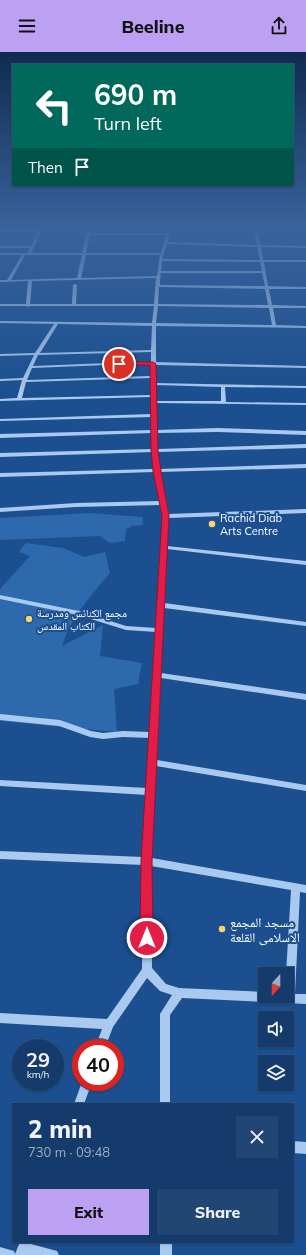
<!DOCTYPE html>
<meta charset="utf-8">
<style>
body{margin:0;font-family:Mulish,"Noto Naskh Arabic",sans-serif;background:#214673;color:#f1f3f6;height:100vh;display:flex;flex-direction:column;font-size:15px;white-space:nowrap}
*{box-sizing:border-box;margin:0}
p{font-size:13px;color:#9dadc1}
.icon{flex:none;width:22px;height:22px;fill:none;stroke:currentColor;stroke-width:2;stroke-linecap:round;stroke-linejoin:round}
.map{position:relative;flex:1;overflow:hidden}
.side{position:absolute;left:12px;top:1051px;width:282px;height:140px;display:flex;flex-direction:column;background:#143b6b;border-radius:0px;box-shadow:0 1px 3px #0004,0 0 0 1px #33557e}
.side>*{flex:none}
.guide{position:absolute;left:12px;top:12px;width:282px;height:122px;border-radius:0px;box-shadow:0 1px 3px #0004,0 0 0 1px #33557e;background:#00695c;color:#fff;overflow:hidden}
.needle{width:26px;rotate:201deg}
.fabs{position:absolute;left:258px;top:915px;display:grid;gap:8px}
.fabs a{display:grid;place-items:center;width:36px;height:36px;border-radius:0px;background:#143b6b;box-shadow:0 1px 3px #0004,0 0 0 1px #33557e;font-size:20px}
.speed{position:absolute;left:12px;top:987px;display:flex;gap:8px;font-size:20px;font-weight:700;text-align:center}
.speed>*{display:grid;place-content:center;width:52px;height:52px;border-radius:50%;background:#143b6b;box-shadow:0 1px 3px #0004,0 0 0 1px #33557e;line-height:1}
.speed small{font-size:10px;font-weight:400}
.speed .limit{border:6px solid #d22;background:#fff;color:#111}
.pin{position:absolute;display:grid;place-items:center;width:34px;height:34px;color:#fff;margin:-17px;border:2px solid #fff;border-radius:50%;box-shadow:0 1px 4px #0007}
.me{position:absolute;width:44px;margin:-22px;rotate:0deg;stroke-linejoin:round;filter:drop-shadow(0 0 3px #0008)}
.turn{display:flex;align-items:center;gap:14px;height:84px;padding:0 16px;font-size:18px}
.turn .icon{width:52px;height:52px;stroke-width:2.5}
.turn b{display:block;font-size:28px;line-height:34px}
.then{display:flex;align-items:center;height:38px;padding:0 16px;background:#0003;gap:8px;font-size:15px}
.round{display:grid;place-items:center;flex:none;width:42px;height:42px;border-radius:0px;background:#214673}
.head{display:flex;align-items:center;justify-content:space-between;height:68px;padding:0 16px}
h1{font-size:24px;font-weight:800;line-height:30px}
.button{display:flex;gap:8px;margin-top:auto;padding:8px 16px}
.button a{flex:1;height:46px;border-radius:0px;background:#bca0f2;color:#111;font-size:16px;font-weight:800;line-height:46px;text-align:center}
.button a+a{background:#214673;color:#f1f3f6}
header{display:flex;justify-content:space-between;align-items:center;height:52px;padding:0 16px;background:#bca0f2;color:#111;font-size:18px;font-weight:800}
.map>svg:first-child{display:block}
.green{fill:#2e69ad}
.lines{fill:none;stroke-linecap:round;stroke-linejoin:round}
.minor{fill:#a9c9ee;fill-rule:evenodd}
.route{fill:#e11d48;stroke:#92132f}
.poi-dot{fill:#ffd166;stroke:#1b4f8f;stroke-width:1.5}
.labels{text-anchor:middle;stroke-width:4;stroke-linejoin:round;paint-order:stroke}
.poi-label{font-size:11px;fill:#fff;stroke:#1b4f8f;text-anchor:start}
.near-poi-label{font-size:13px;fill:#fff;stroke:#1b4f8f;text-anchor:start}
</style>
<header><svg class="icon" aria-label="menu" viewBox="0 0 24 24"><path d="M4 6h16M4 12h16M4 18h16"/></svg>Beeline<svg class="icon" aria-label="share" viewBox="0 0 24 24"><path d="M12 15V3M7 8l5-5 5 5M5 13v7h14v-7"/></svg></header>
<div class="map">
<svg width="306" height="1203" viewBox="0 0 306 1203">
<rect width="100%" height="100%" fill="#1b4f8f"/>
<g class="green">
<path d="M90 461 142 465 143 473 132 474 126 477 125 489 110 491 100 484 0 488V466Z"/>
<path d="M26 491 63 496 84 505 105 500 110 521C91 543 71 566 62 594L103 573 100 604 142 611 138 632 114 637 117 680 0 669V537L30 504 19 500Z"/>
</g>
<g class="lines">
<g class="minor">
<path d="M86 174H90V181H167L169 174H173L168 190 257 193 253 174H257L260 193 306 194V196L261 195 263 208H306V210H264L268 234 306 235V237H269L272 253 306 254V256H273L276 273 306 274V276L156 274V310L306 314V316L155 313V331L306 334V336L225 335 226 350 306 351V353L156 351 157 378 218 376 306 379V383L218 380 157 381 158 397 306 392V396L158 400 159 417 306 412V416L160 420 169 462 306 457V461L169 466 167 494 306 509V513L167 497 164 551 306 570V574L164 556 161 621 306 642V648L161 626 157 708 306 733V739L156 714 152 806 306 833V841L300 840 295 942H306V952L182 946 170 963V1052H160V962L172 943 160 939 147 926 113 975 105 996H95L102 977 0 971V961L107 967 142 917 143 813 0 807V799L143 805 147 743 0 734V728L147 736 150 686 123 685 103 687 90 685 59 674 0 668V662L60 668 91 679 103 681 123 679 150 680 154 625 152 623 154 621 156 580 126 578 78 563 0 547V543L79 559 126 574 156 576 161 496 160 495 161 494 163 464 161 453 76 455 0 460V456L76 451 160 449 154 420 0 425V421L154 417 153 400 0 405V401L152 397V381L0 386V382L152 378V365L0 369V367L152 362 151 345 0 349V347L17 346 22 328 0 329V327L23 326 34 303 0 304V302L35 301 54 272 0 271V269L152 271 154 254H30L28 255 26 254H0V252H26L28 229 0 230V228H7L22 203H0V201H29L28 200 30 196H0V194H31L37 180H0V178H38L40 175H42V179L31 201H82L86 182ZM90 183H166L161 201H86ZM167 192 257 195 260 208 162 207ZM25 203H82L77 226 11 228ZM86 203H160L157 224 81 226ZM162 209 260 210 262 219H161ZM161 221H262L265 234 160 233V226L162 225 160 224ZM156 226 154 252H76L77 233 75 232 73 233 72 252H30L32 229ZM159 235 265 237 268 253 158 252ZM158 254 269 256 272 273 156 271ZM58 272 152 274 151 298 40 301ZM151 300V310H133L33 314 38 303ZM133 312 151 313V324L27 328 32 316ZM151 326V343L22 346 26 330ZM156 333 221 335V349H156ZM151 814 291 838 286 922 287 944H265V940L179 936 166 932 152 916Z"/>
<path d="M82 1030H92L84 1052H74Z"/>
<path d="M293 1089 306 1090V1102L293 1101Z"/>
<path d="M20 1190H32L31 1192 57 1199 59 1203H0V1195L14 1199 15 1202Z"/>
<rect x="160" y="1190" width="12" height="13"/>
</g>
</g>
<linearGradient id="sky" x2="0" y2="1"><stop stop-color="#0f2b4f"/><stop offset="0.51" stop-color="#39639b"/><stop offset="1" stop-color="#39639b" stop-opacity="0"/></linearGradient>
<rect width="306" height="343" fill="url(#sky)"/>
<path class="route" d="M117 310H153L156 312 158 398 161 419 169 464 152 809 153 886 151 890 147 892 142 890 140 886 141 809 162 464 153 419 151 398 150 313H117Z"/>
<g class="poi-dot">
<circle cx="212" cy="472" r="4"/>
<circle cx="29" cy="567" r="4"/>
<circle cx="222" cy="877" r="4"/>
</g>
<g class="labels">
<g class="poi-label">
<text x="220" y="470">Rachid Diab<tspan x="220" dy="13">Arts Centre</tspan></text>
<text x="37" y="565">مجمع الكنائس ومدرسة<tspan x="37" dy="13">الكتاب المقدس</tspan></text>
</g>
<g class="near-poi-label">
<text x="230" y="875">مسجد المجمع<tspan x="230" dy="15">الاسلامى القلعة</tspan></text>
</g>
</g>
</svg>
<div class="fabs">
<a><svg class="needle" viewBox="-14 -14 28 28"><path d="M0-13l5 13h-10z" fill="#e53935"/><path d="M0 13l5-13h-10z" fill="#9dadc1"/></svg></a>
<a><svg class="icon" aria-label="sound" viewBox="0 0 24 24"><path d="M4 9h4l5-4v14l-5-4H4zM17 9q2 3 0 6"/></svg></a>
<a><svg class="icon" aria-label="layers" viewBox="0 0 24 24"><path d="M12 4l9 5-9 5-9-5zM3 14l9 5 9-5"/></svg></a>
</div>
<div class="speed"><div>29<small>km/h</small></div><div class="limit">40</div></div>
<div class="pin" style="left:119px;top:312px;background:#d93025"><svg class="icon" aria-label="arrive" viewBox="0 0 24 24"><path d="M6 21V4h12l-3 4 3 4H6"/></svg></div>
<svg class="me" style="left:147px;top:886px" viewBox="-20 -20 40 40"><circle r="17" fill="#e11d48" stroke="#fff" stroke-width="3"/><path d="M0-11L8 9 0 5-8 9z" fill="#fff"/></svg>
<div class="guide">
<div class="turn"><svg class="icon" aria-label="left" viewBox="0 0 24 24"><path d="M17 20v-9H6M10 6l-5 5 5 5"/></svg><div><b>690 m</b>Turn left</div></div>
<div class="then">Then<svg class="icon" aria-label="arrive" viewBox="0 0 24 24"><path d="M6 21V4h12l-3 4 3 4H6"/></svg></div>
</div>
<section class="side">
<div class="head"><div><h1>2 min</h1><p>730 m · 09:48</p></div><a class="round"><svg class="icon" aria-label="close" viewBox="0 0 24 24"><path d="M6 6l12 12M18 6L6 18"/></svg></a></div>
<div class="button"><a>Exit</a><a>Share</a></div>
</section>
</div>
